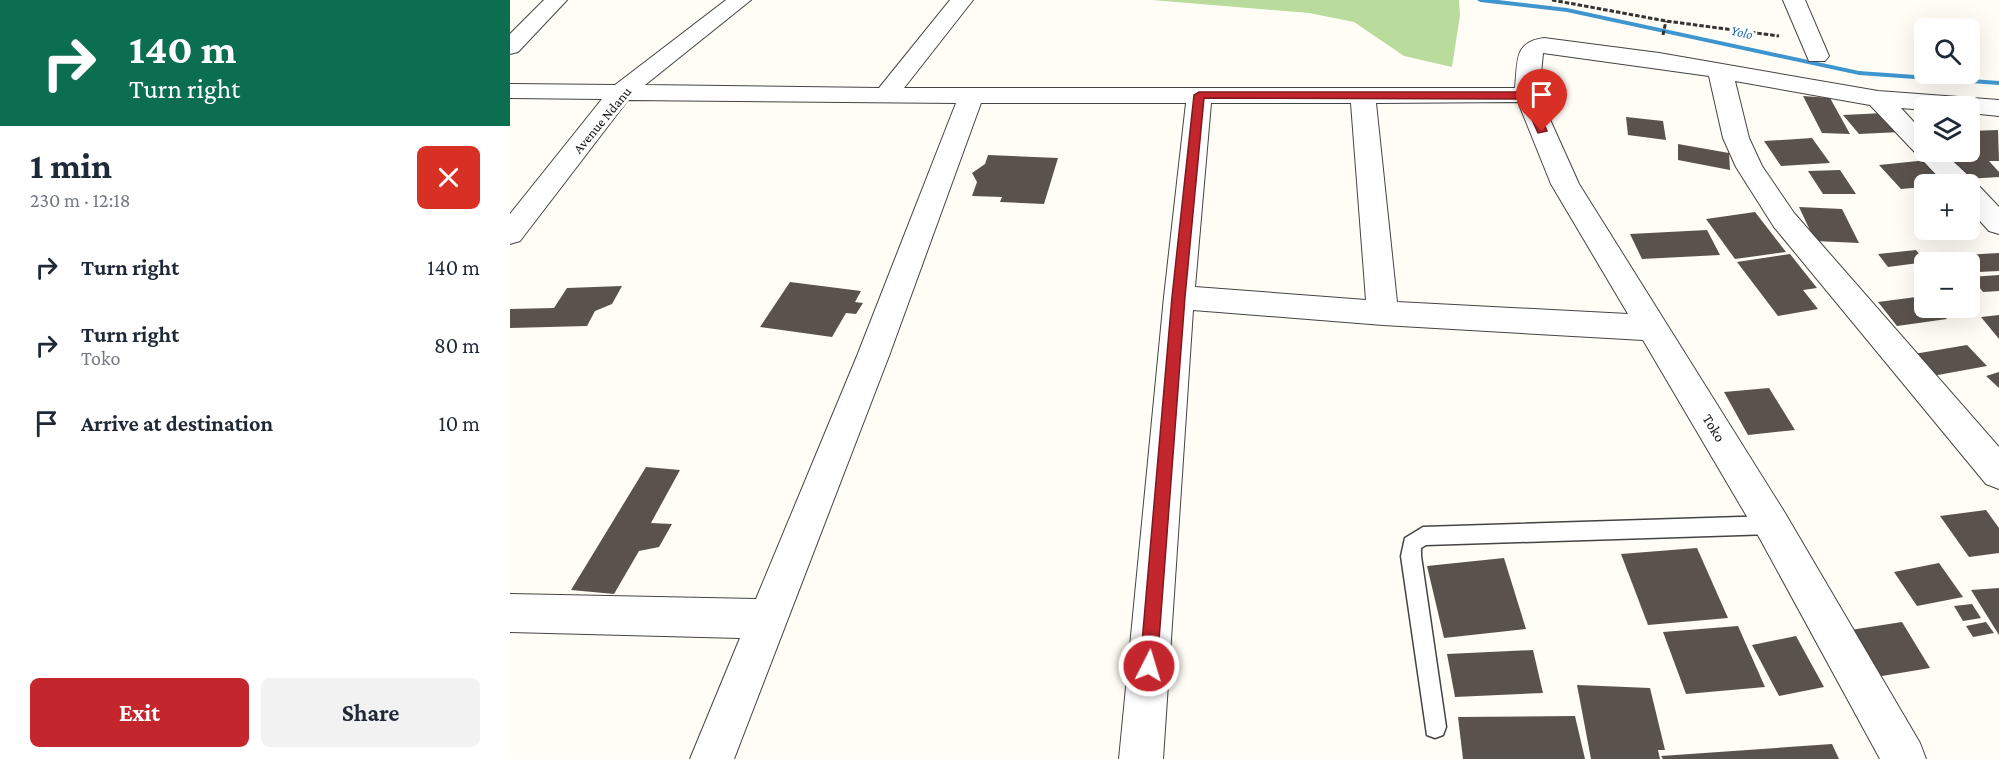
<!DOCTYPE html>
<meta charset="utf-8">
<style>
body{margin:0;font-family:"Crimson Pro",serif;background:#f2f2f3;color:#1f2937;height:100vh;display:flex;flex-direction:column;font-size:22px;white-space:nowrap}
*{box-sizing:border-box;margin:0}
p{font-size:20px;color:#747a83}
.icon{flex:none;width:33px;height:33px;fill:none;stroke:currentColor;stroke-width:2;stroke-linecap:round;stroke-linejoin:round}
.map{position:relative;flex:1;overflow:hidden}
.details{display:flex;flex-direction:column;background:#fff;width:510px}
.details>*{flex:none}
.banner{background:#0b6e4f;color:#fff;overflow:hidden}
.buttons{position:absolute;left:1404px;top:18px;display:grid;gap:12px}
.buttons a{display:grid;place-items:center;width:66px;height:66px;border-radius:9px;background:#fff;box-shadow:0 6px 24px #0002;font-size:30px}
.pin{position:absolute;display:grid;place-items:center;width:51px;height:51px;color:#fff;margin:-62px -26px;border-radius:50% 50% 50% 0;rotate:-45deg;box-shadow:0 0 6px #0007}
.pin .icon{rotate:45deg}
.me{position:absolute;width:66px;margin:-33px;rotate:5deg;stroke-linejoin:round;filter:drop-shadow(0 0 4px #0008)}
.turn{display:flex;align-items:center;gap:21px;height:126px;padding:0 30px;font-size:27px}
.turn .icon{width:78px;height:78px;stroke-width:2.5}
.turn b{display:block;font-size:42px;line-height:51px}
.round{display:grid;place-items:center;flex:none;width:63px;height:63px;border-radius:9px;background:#f2f2f3}
.overview{display:flex;align-items:center;justify-content:space-between;height:102px;padding:0 30px}
h1{font-size:36px;font-weight:700;line-height:45px}
.primary-button{display:flex;gap:12px;margin-top:auto;padding:12px 30px}
.primary-button a{flex:1;height:69px;border-radius:9px;background:#c4262e;color:#fff;font-size:24px;font-weight:700;line-height:69px;text-align:center}
.primary-button a+a{background:#f2f2f3;color:#1f2937}
ul{padding:0;list-style:none}
li{display:flex;align-items:center;gap:18px;height:78px;padding:0 30px}
li div{flex:1}
li b{display:block;font-size:22px}
li em{font-style:normal}
main{display:flex;flex:1;min-height:0}
.map>svg:first-child{display:block}
.forest{fill:#b9dc9c}
.lines{fill:none;stroke-linecap:round;stroke-linejoin:round}
.stream{fill:#3f96cf;fill-rule:evenodd}
.building{fill:#5a524d}
.lane-casing{stroke:#444;stroke-width:3}
.street-casing{stroke:#444;stroke-width:2}
.path{stroke:#333;stroke-width:3;stroke-dasharray:4.5 2;stroke-linecap:butt}
.lane{fill:#fff;fill-rule:evenodd}
.street{fill:#fff;fill-rule:evenodd}
.route{fill:#c4262e;stroke:#7f191e;stroke-width:1.5}
.labels{text-anchor:middle;stroke-width:6;stroke-linejoin:round;paint-order:stroke}
.far-water-label{font-size:14px;font-style:italic;fill:#1768a6;stroke:#fff}
.far-street-label{font-size:14px;fill:#111;stroke:#fff}
.street-label{font-size:15px;fill:#111;stroke:#fff}
</style>
<main>
<section class="details">
<div class="banner">
<div class="turn"><svg class="icon" aria-label="right" viewBox="0 0 24 24"><path d="M7 20v-9h11M14 6l5 5-5 5"/></svg><div><b>140 m</b>Turn right</div></div>
</div>
<div class="overview"><div><h1>1 min</h1><p>230 m · 12:18</p></div><a class="round" style="background:#d93025;color:#fff"><svg class="icon" aria-label="close" viewBox="0 0 24 24"><path d="M6 6l12 12M18 6L6 18"/></svg></a></div>
<ul>
<li><svg class="icon" aria-label="right" viewBox="0 0 24 24"><path d="M7 20v-9h11M14 6l5 5-5 5"/></svg><div><b>Turn right</b></div><em>140 m</em></li>
<li><svg class="icon" aria-label="right" viewBox="0 0 24 24"><path d="M7 20v-9h11M14 6l5 5-5 5"/></svg><div><b>Turn right</b><p>Toko</p></div><em>80 m</em></li>
<li><svg class="icon" aria-label="arrive" viewBox="0 0 24 24"><path d="M6 21V4h12l-3 4 3 4H6"/></svg><div><b>Arrive at destination</b></div><em>10 m</em></li>
</ul>
<div class="primary-button"><a>Exit</a><a>Share</a></div>
</section>
<div class="map">
<svg width="1489" height="759" viewBox="0 0 1489 759">
<rect width="100%" height="100%" fill="#fffdf5"/>
<path class="forest" d="M642 0H949L950 15 942 67 894 56 844 22 799 13Z"/>
<g class="lines">
<path class="stream" d="M967 0H988L1057 8 1349 71 1489 81V85L1349 75 1057 12 970 2Z"/>
</g>
<g class="building">
<path d="M1293 96 1320 98 1340 134 1312 133Z"/>
<path d="M1374 113 1391 132 1349 134 1333 115Z"/>
<path d="M1116 117 1153 121 1156 140 1118 135Z"/>
<path d="M1488 130 1489 161H1479L1489 172V177L1457 179 1432 152H1460V131Z"/>
<path d="M1302 138 1320 163 1271 166 1254 141Z"/>
<path d="M1168 144 1219 153 1220 170 1168 160Z"/>
<path d="M478 155 548 158 534 204 490 202 492 197 462 196 467 182 462 173 475 164Z"/>
<path d="M1418 160 1442 184H1414V187L1391 189 1369 165Z"/>
<path d="M1330 170 1346 194H1313L1298 171Z"/>
<path d="M1289 207 1332 209 1349 243 1305 241Z"/>
<path d="M1245 212 1276 252 1225 259 1196 219Z"/>
<path d="M1197 230 1210 255 1132 259 1120 234Z"/>
<path d="M1406 250 1416 262 1378 267 1368 254Z"/>
<path d="M1489 253V271L1468 272 1454 255Z"/>
<path d="M1280 254 1307 288 1293 290 1308 309 1268 316 1227 262Z"/>
<path d="M1489 275V291L1473 292 1461 277Z"/>
<path d="M280 282 351 291 345 302 353 303 346 314 336 313 322 337 250 327Z"/>
<path d="M112 286 102 304 85 311 77 326 0 328V309L44 308 57 288Z"/>
<path d="M1414 296V308H1427L1437 319 1387 326 1368 302Z"/>
<path d="M1489 315V339L1471 317Z"/>
<path d="M1457 345 1477 366 1417 377 1398 355Z"/>
<path d="M1489 372V388L1476 376Z"/>
<path d="M1259 388 1285 430 1238 435 1214 392Z"/>
<path d="M136 467 170 470 141 523 162 524 149 547 129 551 104 594 61 590Z"/>
<path d="M1476 510 1489 528V553L1459 557 1430 516Z"/>
<path d="M1187 548 1218 618 1138 625 1111 554Z"/>
<path d="M994 558 1016 629 934 638 917 566Z"/>
<path d="M1429 563 1453 597 1407 606 1384 572Z"/>
<path d="M1489 588V635L1461 590Z"/>
<path d="M1462 604 1471 618 1453 621 1444 606Z"/>
<path d="M1392 622 1420 668 1360 678 1334 631Z"/>
<path d="M1476 622 1484 633 1463 637 1456 626Z"/>
<path d="M1228 626 1255 687 1176 694 1153 632Z"/>
<path d="M1286 636 1314 687 1269 696 1242 645Z"/>
<path d="M1023 650 1033 693 945 697 937 654Z"/>
<path d="M1067 685 1140 688 1155 750H1148L1150 759H1081Z"/>
<path d="M1065 716 1075 759H953L948 717Z"/>
<path d="M1322 744 1329 759H1153L1151 756Z"/>
</g>
<g class="lines">
<defs>
<path id="lane" d="M1262 516 1269 519 1271 525 1269 531 1262 534 916 545 911 548V556L936 727 933 735 925 738 917 735 891 556 895 538 913 527Z"/>
<g id="street">
<path d="M34 0H57L8 52 0 54V34Z"/>
<path d="M216 0H241L135 85 369 88 440 0H463L394 88H1005C1008 62 1003 42 1034 38L1149 53 1368 91 1489 100V116L1460 113V106H1414V110L1391 108 1414 133V152H1433L1461 178 1464 186 1470 187 1489 207V234L1479 231 1460 210V184H1435L1360 105 1225 81 1239 138 1252 166 1284 213 1489 447V489L1476 484 1264 227 1226 167 1213 138 1199 76 1033 53 1029 95 1069 184 1275 513 1410 743 1416 759H1370L1249 537 1133 340 873 325 683 310 653 759H609L654 297 676 103H471L379 356 224 759H180L230 638 0 632V594L246 599 347 356 446 103 118 100 10 241 0 244V214L92 99 0 98V84L105 85ZM1008 102 1041 184 1118 314 887 302 866 103ZM701 103H841L856 300 685 287Z"/>
<path d="M1273 0H1295L1319 56 1315 61H1299Z"/>
</g>
</defs>
<use href="#lane" class="lane-casing"/>
<use href="#street" class="street-casing"/>
<g class="path">
<path d="M1042 0 1156 21 1269 36"/>
<path d="M1153 35 1156 21"/>
</g>
<use href="#lane" class="lane"/>
<use href="#street" class="street"/>
</g>
<path class="route" d="M689 92H1017L1022 96 1037 131 1028 133 1013 99 694 98 675 297 647 666 645 673 639 675 632 673 630 666 662 297 684 95Z"/>
<g class="labels">
<g class="far-water-label">
<text transform="translate(1232 32) rotate(12)" y="5">Yolo</text>
</g>
<g class="far-street-label">
<text transform="translate(92 120) rotate(-50)" y="5">Avenue Ndanu</text>
</g>
<g class="street-label">
<text transform="translate(1204 428) rotate(59)" y="5">Toko</text>
</g>
</g>
</svg>
<div class="buttons">
<a><svg class="icon" aria-label="search" viewBox="0 0 24 24"><circle cx="10" cy="10" r="6"/><path d="M15 15l6 6"/></svg></a>
<a><svg class="icon" aria-label="layers" viewBox="0 0 24 24"><path d="M12 4l9 5-9 5-9-5zM3 14l9 5 9-5"/></svg></a>
<a>+</a>
<a>−</a>
</div>
<div class="pin" style="left:1032px;top:131px;background:#d93025"><svg class="icon" aria-label="arrive" viewBox="0 0 24 24"><path d="M6 21V4h12l-3 4 3 4H6"/></svg></div>
<svg class="me" style="left:639px;top:666px" viewBox="-20 -20 40 40"><circle r="17" fill="#c4262e" stroke="#fff" stroke-width="3"/><path d="M0-11L8 9 0 5-8 9z" fill="#fff"/></svg>
</div>
</main>
